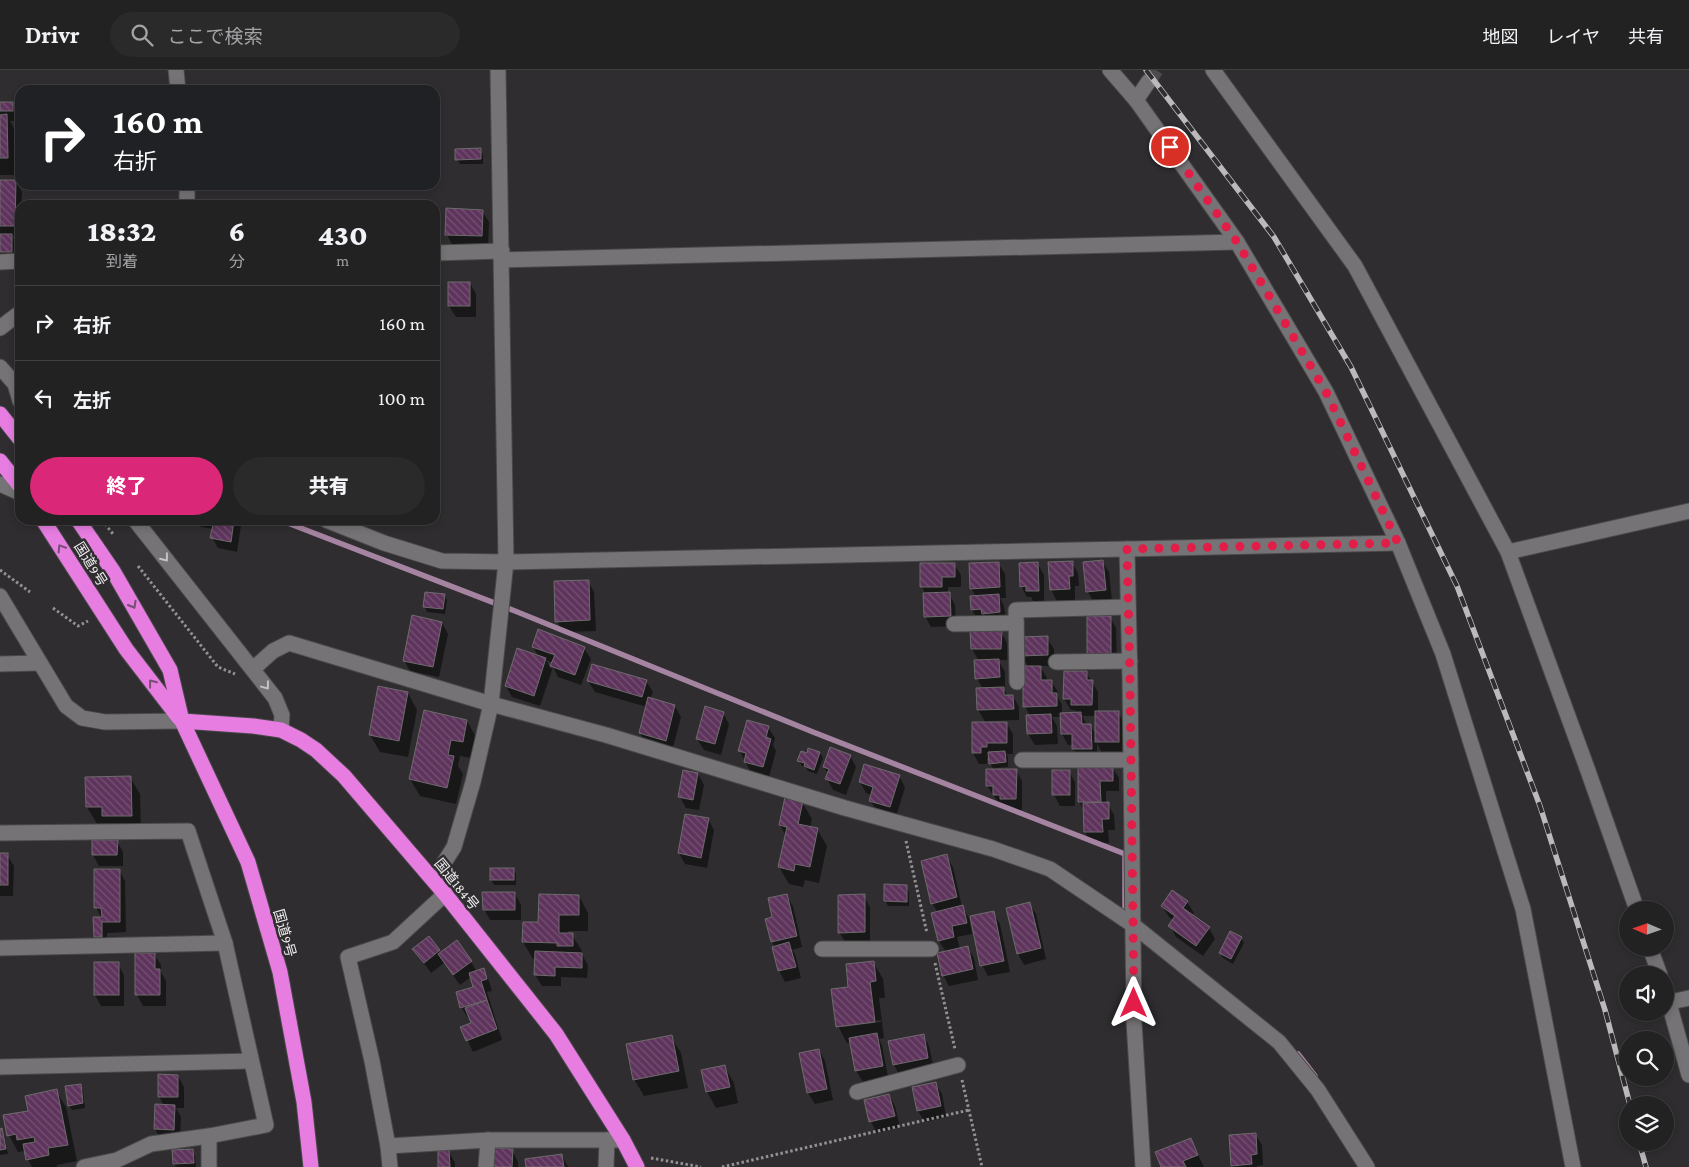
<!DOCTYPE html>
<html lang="ja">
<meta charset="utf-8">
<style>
body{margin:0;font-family:"Crimson Pro","Noto Sans JP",serif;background:#2b2a2b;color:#f1f3f6;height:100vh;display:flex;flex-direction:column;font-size:19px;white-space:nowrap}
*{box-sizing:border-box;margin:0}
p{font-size:16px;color:#a3a4a6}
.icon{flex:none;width:28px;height:28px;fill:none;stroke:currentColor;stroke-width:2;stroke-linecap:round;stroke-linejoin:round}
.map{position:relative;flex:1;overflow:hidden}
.panel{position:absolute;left:15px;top:130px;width:425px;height:325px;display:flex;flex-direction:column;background:#232223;border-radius:15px;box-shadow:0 2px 8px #0003,0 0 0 1px #403f41}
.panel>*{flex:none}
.hud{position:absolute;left:15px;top:15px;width:425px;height:105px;border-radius:15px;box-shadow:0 2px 8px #0003,0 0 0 1px #403f41;background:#202124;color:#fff;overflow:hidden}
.needle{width:32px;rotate:272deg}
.tools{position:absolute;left:1619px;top:831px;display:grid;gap:10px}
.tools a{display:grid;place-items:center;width:55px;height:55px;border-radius:50%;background:#232223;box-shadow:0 2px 8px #0003,0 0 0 1px #403f41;font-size:25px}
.pin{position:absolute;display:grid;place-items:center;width:42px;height:42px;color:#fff;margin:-21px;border:2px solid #fff;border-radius:50%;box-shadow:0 1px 5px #0007}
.me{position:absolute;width:55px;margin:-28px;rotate:0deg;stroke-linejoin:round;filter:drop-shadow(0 0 4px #0008)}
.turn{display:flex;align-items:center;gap:18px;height:105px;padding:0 15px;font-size:22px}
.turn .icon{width:65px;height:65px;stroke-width:2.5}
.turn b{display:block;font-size:35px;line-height:42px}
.eta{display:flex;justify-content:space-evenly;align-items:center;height:85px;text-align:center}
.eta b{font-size:30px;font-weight:800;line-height:35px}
.primary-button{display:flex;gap:10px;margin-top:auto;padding:10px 15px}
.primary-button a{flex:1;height:58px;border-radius:30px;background:#db2777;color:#fff;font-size:20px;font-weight:800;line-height:58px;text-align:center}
.primary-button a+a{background:#2b2a2b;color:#f1f3f6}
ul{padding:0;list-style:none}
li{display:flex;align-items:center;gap:15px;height:75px;padding:0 15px;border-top:1px solid #403f41}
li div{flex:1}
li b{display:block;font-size:19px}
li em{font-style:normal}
header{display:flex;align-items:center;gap:30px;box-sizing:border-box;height:70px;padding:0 25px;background:#232223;border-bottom:1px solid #403f41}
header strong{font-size:24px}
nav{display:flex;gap:28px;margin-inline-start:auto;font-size:18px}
.search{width:350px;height:45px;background:#2b2a2b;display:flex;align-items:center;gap:12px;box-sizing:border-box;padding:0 18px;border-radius:28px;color:#a3a4a6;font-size:19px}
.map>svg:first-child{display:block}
.shadow{fill:#0007;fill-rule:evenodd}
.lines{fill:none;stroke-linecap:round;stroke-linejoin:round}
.stream{stroke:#a584a2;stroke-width:5.5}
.building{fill:url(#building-back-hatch);stroke:#6e6b6d}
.minor-tunnel{stroke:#4c4a4c;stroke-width:15;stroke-dasharray:15 8;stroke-linecap:butt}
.minor-casing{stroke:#4a494a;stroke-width:17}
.highway-casing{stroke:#4a494a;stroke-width:17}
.path{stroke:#939293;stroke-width:3;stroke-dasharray:2.5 2.5;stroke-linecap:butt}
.minor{stroke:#757375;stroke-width:15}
.highway{stroke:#e77de1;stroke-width:15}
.rail-casing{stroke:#bbbabb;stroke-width:5.5}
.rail{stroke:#2f2d2f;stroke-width:4;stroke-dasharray:11;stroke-linecap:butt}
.oneway{stroke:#794d76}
.oneway2{stroke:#c3c2c3}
.route{stroke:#e11d48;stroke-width:9;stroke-dasharray:0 16.2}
.labels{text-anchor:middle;stroke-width:5;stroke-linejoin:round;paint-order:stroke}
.street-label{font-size:14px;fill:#edeced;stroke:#2f2d2f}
</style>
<header>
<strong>Drivr</strong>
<div class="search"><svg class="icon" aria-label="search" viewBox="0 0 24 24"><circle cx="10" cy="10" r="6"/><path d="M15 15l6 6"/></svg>ここで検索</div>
<nav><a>地図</a><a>レイヤ</a><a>共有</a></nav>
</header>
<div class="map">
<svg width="1689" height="1097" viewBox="0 0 1689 1097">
<defs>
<pattern id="building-back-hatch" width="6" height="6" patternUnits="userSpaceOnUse" patternTransform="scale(1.25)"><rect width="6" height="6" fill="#5e345c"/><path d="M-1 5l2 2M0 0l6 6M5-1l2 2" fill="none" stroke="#755274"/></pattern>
</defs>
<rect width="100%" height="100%" fill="#2f2d2f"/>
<g class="shadow">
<path d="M0 33H12L18 44V51H10L16 62 17 105H0Z"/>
<path d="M480 80 483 85V94H460L457 89Z"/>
<path d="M0 111H15L22 122 20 167 12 166 20 180V199H0Z"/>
<path d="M482 141 489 152 488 177 453 176 447 165Z"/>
<path d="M470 213 476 224V247H456L449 236Z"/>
<path d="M197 450H238L241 455 237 482 218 478 212 467 213 459 201 457Z"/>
<path d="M1102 491 1109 502 1112 531 1094 532 1087 521Z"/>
<path d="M1072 492 1078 503 1079 516H1075V530L1057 531 1051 520Z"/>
<path d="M998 493 1005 504 1006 528H1000L1004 536 1006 553 979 551 972 540 976 527 971 518Z"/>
<path d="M954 494 961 505V517H948V524H949L955 535 956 556 931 557 925 546 926 525 922 517Z"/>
<path d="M1038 494 1044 505V531L1034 532 1031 527H1027L1021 516Z"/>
<path d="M588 511 594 522 596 561 563 562 557 551Z"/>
<path d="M444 525 447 530 445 544 427 542 425 537Z"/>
<path d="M1110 547 1116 558 1117 596H1095Z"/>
<path d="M442 553 448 564 439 607 410 601 404 590Z"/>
<path d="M1001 562 1007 573V590H998L1005 602V618H1003L1008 626H1013L1019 637V650L987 651 988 653H1006L1013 664V684H1006L1008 687V697L996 698V700H1016L1022 711V740H1008L1005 735H1000L987 716 994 700 990 693V688H987V694H979L973 683 986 653 978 640 977 619H983L977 608 979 591 972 579Z"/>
<path d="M1047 568 1054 579V596H1040L1047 608V611H1051L1058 622V627L1062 635V644H1077L1075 640H1071L1064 629 1086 602 1098 622V642H1118L1124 653V682L1102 683 1097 673V690H1080L1073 679V675H1068L1062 664V647H1052L1057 656 1058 674 1035 675 1028 664 1030 646 1025 636 1028 597 1022 585ZM1082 646H1096V665L1090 655H1087Z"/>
<path d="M533 577 584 578 591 589 581 615 558 607 553 597 540 636 512 627 506 616 539 587ZM546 590 553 593 551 599Z"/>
<path d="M588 611H646L653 622 650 629 675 636 681 647 672 681 646 674 640 663 647 637 595 622Z"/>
<path d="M408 623 417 640 408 687 380 682 370 665Z"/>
<path d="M723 643 729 654 721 685 704 680 697 669Z"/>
<path d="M467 651 476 667 472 688 460 686 458 696 463 704 456 734 420 726 410 709Z"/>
<path d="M768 657 775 668 773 675 776 681 769 707 751 703 740 681Z"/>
<path d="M820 683 823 688 817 704 808 701 806 697 802 696 799 691 807 685Z"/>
<path d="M850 686 856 697 846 725 833 720 827 709 828 704 824 697Z"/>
<path d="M1112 697 1119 708V721H1106V734H1108L1114 745 1115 760H1108L1109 773H1091L1085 762 1084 740 1079 732Z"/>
<path d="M1069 701 1075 712V736H1060L1054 725Z"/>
<path d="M698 704 704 715 699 740 686 738 680 727Z"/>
<path d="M899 706 905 717 896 747 877 741 870 730 872 725 866 723 860 712Z"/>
<path d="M130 707 140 724 141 762 113 763 108 753 97 754 87 737V708Z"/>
<path d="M802 732 812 749 810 758 817 759 827 776 819 813 805 810 803 817 789 814 779 797 786 766 780 755Z"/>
<path d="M708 749 714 760 707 798 685 794 679 783Z"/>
<path d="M117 771 123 782V796H99L93 785Z"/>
<path d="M0 785H7L14 796 13 826H0Z"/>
<path d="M946 786 953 797 962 837 969 848 972 864 957 867 960 879 967 877 974 888 978 910 949 916 943 905 946 882 939 871 938 843 932 833Z"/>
<path d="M513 799 516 804V815H494L491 810Z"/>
<path d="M119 800 125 811 126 862 107 863 108 877H101L95 866 102 849 96 837Z"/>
<path d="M906 817 909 822V836H888L885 830Z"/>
<path d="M515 824 521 835V850H490L484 839Z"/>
<path d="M786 825 793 836 802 877 792 880 795 884 801 908 785 912 779 901 775 877 772 872 767 850 773 848Z"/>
<path d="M579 826 588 843V861H568V864L572 865 582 881V885L588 895 587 908 561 907V916H542L535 905 536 889H533L523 872 540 853Z"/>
<path d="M864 826 870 837V873H846L839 862Z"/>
<path d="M1187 832 1194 843 1191 846 1209 858 1215 869 1203 886 1176 867 1170 856 1174 850 1169 847 1162 836Z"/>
<path d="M1029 834 1036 844 1046 889 1024 895 1018 884Z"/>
<path d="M993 843 1000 854 1010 902 988 906 982 895Z"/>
<path d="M1241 868 1244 873 1233 894 1223 888 1220 883Z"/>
<path d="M414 879 439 881 441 884 471 892 477 902 483 900 489 911 492 921 487 922 502 970 473 982 462 958 472 954 470 947 468 948 461 937 474 918 471 907 460 915 444 893 431 903Z"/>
<path d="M154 884 161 895V902L166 911V936H143L137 925Z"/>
<path d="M873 892 883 909 885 928H879L884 968 879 969 882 975 888 1007 863 1012 856 1001 852 973H847L838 956 850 918ZM881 950V952L843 957V955Z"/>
<path d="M118 894 124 905V936H101L95 925Z"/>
<path d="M923 965 929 976 934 999 900 1006 894 995 889 972Z"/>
<path d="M671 967 681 983 688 1018 644 1026 634 1009Z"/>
<path d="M819 980 825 991 833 1030 815 1034 808 1023Z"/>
<path d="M724 996 734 1013 738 1033 716 1038 707 1022Z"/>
<path d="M178 1006 184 1017V1038H176L181 1047 180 1070H161L155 1059 164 1036 159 1026Z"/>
<path d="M935 1013 942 1024 946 1047 925 1052 918 1041 914 1018Z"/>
<path d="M80 1016 83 1021 85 1038 72 1040 69 1035Z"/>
<path d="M56 1021 66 1037 77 1091 57 1095V1097H32L24 1081 18 1082 9 1065 29 1042Z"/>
<path d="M889 1025 895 1036 900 1057 877 1063 871 1052 866 1031Z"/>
<path d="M0 1060H1L4 1065 8 1084 0 1085Z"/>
<path d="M1255 1064 1262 1075 1263 1095 1257 1096V1097H1233L1232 1095Z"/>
<path d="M1190 1069 1204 1097H1162Z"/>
<path d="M192 1080 195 1086 196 1097H176L174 1093Z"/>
<path d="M512 1080 518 1092V1097H493Z"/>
<path d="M449 1082 455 1093V1097H439Z"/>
<path d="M562 1085 568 1097H528Z"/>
</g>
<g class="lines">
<g class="stream">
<path d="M280 450 515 541 813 662 1125 784V840L1130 844"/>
<path d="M1298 984 1315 1006"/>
</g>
</g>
<g class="building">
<rect x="0" y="32" width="13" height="9"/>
<path d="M7 44 8 88H0V45Z"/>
<path d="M481 78V89L455 90V79Z"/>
<path d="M0 110H16L15 156H0Z"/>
<path d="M446 138 483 140 482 166 445 165Z"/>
<rect x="0" y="164" width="12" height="18"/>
<rect x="448" y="212" width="22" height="24"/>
<path d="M214 450H234L231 472 210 468Z"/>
<path d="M1103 490 1106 520 1086 522 1083 492Z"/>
<path d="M1073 491V506H1069L1070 519 1050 520 1048 492Z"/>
<path d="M999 492 1000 517 970 519 969 493Z"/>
<path d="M1038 492 1039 521H1026V516L1020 517 1019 493Z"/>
<path d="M920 493H955V507H942V517H920Z"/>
<path d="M589 510 590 550 555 552 554 511Z"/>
<path d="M425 522 445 524 443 539 423 537Z"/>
<path d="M950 522 951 546 924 547 923 523Z"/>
<path d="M999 524 1000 542 982 544 981 539 971 540 970 526Z"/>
<path d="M412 545 442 552 433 597 403 591Z"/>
<rect x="1087" y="546" width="24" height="39"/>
<path d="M538 559 585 577 575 605 550 596 555 585 532 577Z"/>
<path d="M970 561H1002L1001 579H971Z"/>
<path d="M1048 566V585L1020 586V567Z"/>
<path d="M517 578 546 588 534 626 505 616Z"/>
<path d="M999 589 1000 607 975 609 974 590Z"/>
<path d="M592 594 647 610 642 627 587 611Z"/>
<path d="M1023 596H1041V610H1052V623H1057V636L1023 637Z"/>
<path d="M1064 601H1087V610H1093L1092 635H1071V629H1063Z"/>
<path d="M378 616 408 622 399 671 369 665Z"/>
<path d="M1004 617V625H1013L1014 639 977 640 976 618Z"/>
<path d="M648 627 675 635 666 671 639 663Z"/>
<path d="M705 636 724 642 715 674 696 669Z"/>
<path d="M424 640 467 650 463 672 451 670 448 685 454 686 447 718 409 709Z"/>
<rect x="1095" y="641" width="24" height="31"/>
<path d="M1081 642 1082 654H1091L1092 679H1072V664H1061L1060 643Z"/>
<path d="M1051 644 1052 663 1027 664 1026 645Z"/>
<path d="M747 650 769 656 766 667 771 669 763 697 744 692 746 683 738 681Z"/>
<path d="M972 652H1007V673H987V677H981V683H972Z"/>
<path d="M830 677 851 685 840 714 825 709 829 699 823 697Z"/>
<path d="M808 678 820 682 814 700 804 696 805 693 797 691 801 681 807 683Z"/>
<path d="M1005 681 1006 692 989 694 988 682Z"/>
<path d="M864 694 900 705 890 737 869 731 873 717 859 712Z"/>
<path d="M1113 695V711H1100L1101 732H1078V696Z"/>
<path d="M986 699H1017L1016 729H1000V725H993V716H986Z"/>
<path d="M683 700 698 703 693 730 678 727Z"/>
<rect x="1052" y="700" width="18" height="25"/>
<path d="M131 706 132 746H102V737H86L85 707Z"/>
<path d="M785 727 803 731 798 754 818 758 810 797 795 794 794 801 778 797 787 757 779 755Z"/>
<path d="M1109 732V749H1102L1103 762H1084L1083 733Z"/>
<path d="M685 744 709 748 701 788 678 783Z"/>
<path d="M92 770H118L117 785H92Z"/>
<rect x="0" y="783" width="8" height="32"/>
<path d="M947 784 957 827 931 834 921 791Z"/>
<rect x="490" y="798" width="24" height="12"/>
<path d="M94 799H120V852H102V867H94L93 847H102L101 838H94Z"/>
<path d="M884 814 907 815V832L884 831Z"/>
<path d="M1172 820 1188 831 1183 838 1210 857 1196 876 1168 856 1175 846 1161 836Z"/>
<path d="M482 822H515V840H483Z"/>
<path d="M539 824 579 825V845H559V863H573V876H557V873L522 872 523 852H538Z"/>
<path d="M787 824 797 866 771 872 765 849 772 847 768 828Z"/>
<path d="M865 824V862L838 863V825Z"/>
<path d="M1030 832 1041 878 1017 884 1006 838Z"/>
<path d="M963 835 967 853 952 856 954 867 938 871 931 843Z"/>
<path d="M994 841 1004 891 980 896 970 846Z"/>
<path d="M1230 861 1242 867 1231 889 1219 883Z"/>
<path d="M429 866 440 880 424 893 412 879Z"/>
<path d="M457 870 472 891 453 905 438 884Z"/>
<path d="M789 872 796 897 778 901 772 877Z"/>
<path d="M968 876 973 899 942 906 937 883Z"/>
<path d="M535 881 582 883V898L555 897V906L534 905Z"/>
<path d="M135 883H155V899H160V925H135Z"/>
<path d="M874 891 876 911 870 912 875 952 836 957 831 919 848 917 846 894Z"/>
<rect x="94" y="892" width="25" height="33"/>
<path d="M484 898 487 909 481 911 487 930 460 938 456 922 473 917 469 903Z"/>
<path d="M487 930 497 959 466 971 460 957 471 953 465 938Z"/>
<path d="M877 963 883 996 855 1001 849 968Z"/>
<path d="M924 964 928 988 893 995 888 971Z"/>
<path d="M672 965 679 1001 633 1010 626 974Z"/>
<path d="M819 979 827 1019 807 1023 799 983Z"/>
<path d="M725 995 730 1017 706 1022 701 1000Z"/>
<path d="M158 1004 178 1005V1027H158Z"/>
<path d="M936 1012 941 1036 917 1041 912 1017Z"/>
<path d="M81 1014 83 1033 68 1036 65 1016Z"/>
<path d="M57 1019 68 1075 48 1078 49 1085 26 1090 23 1074 35 1072 34 1067 17 1070 16 1064 7 1066 3 1045 28 1041 25 1026Z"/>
<path d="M889 1024 895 1046 869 1052 864 1030Z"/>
<path d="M155 1034 175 1035 174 1060 154 1059Z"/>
<path d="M2 1058 6 1079 0 1080V1059Z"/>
<path d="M1256 1063 1257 1084 1251 1085 1252 1094 1231 1096 1229 1065Z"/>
<path d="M1191 1068 1198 1085 1183 1091 1186 1097H1161L1155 1082Z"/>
<path d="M493 1078 513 1079 512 1097H491Z"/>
<path d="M193 1079 194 1093 173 1094 172 1080Z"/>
<path d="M449 1080 450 1097H438V1081Z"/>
<path d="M562 1084 564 1097H526L525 1089Z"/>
</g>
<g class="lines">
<path class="minor-tunnel" d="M1149 11 1156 0"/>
<defs>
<g id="minor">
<path d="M176 0 178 20"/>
<path d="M1110 0 1136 30 1237 172 1326 322 1398 473 1443 584 1523 839 1573 1097"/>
<path d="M1213 0 1355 196 1508 482 1587 698 1637 840"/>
<path d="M1136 30 1149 11"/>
<path d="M187 135V115"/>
<path d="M435 183 502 181"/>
<path d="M502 190 1237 172"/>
<path d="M0 192 20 191"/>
<path d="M0 258 17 245H20"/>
<path d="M0 297 15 314 20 331"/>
<path d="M0 414 20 423"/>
<path d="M135 450 275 628 282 645 281 660"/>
<path d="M326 450 384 473 442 491 506 492 1127 479"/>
<path d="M1508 482 1689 441"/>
<path d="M0 526 66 636 82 648 105 652 182 651"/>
<path d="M954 554 1016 553"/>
<path d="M1056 592 1130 591"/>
<path d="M0 594 39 593"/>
<path d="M253 599 273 581 289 573 491 634 606 665 845 738 993 779 1050 799 1133 855 1279 972 1318 1020 1367 1097"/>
<path d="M1017 612 1016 540 1128 537"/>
<path d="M1022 690H1131"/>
<path d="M0 763 188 761 225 873 266 1055 209 1066 151 1074 117 1090 84 1097"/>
<path d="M0 878 225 873"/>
<path d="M1650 878 1660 905"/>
<path d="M822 879H931"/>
<path d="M1665 919 1689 1005"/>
<path d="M1670 932 1689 928"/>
<path d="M0 997 251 991"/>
<path d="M857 1022 958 995"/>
<path d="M209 1066V1097"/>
<path d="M388 1076 488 1070H623"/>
<path d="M390 1097 388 1076 372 991 348 887 393 872 445 824 442 796 454 777 473 712 491 634 506 492 498 0"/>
<path d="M486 1097 488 1070"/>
<path d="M606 1097 607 1070"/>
<path d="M1143 1097 1134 952 1130 610 1127 479 1398 473"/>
</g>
<g id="highway">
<path d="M0 344 20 369"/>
<path d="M0 391 20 416"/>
<path d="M43 450 126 579 179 648"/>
<path d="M78 450 113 501 170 600 182 651 248 792 280 902 304 1032 311 1097"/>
<path d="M182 651 253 656 281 660 301 670 316 680 344 706 445 824 556 964 623 1070 637 1097"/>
</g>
</defs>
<use href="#minor" class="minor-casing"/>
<use href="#highway" class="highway-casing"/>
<g class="path">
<path d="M102 450 113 464"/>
<path d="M138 496 218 597 235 604"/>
<path d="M0 500 30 522"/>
<path d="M53 538 78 556 88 551"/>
<path d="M906 771 927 863"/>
<path d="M935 893 955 979"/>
<path d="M962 1010 982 1097"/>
<path d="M651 1088 701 1097"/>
<path d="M722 1097 969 1040"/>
</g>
<use href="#minor" class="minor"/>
<use href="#highway" class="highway"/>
<defs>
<g id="rail">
<path d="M1146 0 1274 167 1351 297 1457 516 1540 736 1605 940 1630 1035"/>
<path d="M1639 1072 1646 1097"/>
</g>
</defs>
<use href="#rail" class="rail-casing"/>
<use href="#rail" class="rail"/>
</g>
<defs><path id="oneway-chevron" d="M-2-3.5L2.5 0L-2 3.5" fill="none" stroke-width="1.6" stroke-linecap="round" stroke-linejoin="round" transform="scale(1.25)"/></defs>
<g class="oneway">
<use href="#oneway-chevron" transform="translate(61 478) rotate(-122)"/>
<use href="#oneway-chevron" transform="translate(133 535) rotate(60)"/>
<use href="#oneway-chevron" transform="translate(152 613) rotate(-128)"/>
</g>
<g class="oneway2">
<use href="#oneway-chevron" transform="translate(165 488) rotate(52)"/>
<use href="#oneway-chevron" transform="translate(266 616) rotate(53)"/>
</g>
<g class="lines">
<path class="route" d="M1134 933 1130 610 1127 479 1398 473 1326 322 1237 172 1170 77"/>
</g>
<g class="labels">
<g class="street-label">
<text transform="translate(91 494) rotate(58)" y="5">国道9号</text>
<text transform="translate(457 814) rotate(51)" y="5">国道184号</text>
<text transform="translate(285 863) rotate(74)" y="5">国道9号</text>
</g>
</g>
</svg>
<div class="tools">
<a><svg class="needle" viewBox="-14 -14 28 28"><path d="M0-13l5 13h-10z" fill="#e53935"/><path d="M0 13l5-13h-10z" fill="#a3a4a6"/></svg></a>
<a><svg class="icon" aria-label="sound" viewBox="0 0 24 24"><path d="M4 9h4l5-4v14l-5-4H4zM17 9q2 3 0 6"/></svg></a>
<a><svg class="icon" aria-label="search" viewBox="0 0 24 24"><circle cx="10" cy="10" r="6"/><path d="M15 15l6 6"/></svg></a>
<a><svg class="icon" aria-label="layers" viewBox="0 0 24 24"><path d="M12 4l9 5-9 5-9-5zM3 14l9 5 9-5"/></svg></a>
</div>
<div class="pin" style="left:1170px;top:77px;background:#d93025"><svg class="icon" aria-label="arrive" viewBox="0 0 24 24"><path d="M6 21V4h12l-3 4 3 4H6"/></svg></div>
<svg class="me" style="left:1134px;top:933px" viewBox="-20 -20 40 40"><path d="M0-17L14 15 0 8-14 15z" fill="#e11d48" stroke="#fff" stroke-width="4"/></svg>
<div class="hud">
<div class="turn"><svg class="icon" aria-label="right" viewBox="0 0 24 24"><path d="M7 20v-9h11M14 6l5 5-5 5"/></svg><div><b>160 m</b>右折</div></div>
</div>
<section class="panel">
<div class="eta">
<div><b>18:32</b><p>到着</p></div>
<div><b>6</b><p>分</p></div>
<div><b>430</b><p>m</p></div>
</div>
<ul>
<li><svg class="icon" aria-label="right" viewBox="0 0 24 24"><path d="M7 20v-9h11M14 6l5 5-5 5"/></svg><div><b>右折</b></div><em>160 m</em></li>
<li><svg class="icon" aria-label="left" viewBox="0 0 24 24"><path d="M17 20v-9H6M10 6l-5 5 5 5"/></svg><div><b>左折</b></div><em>100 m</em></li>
</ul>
<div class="primary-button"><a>終了</a><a>共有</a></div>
</section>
</div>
